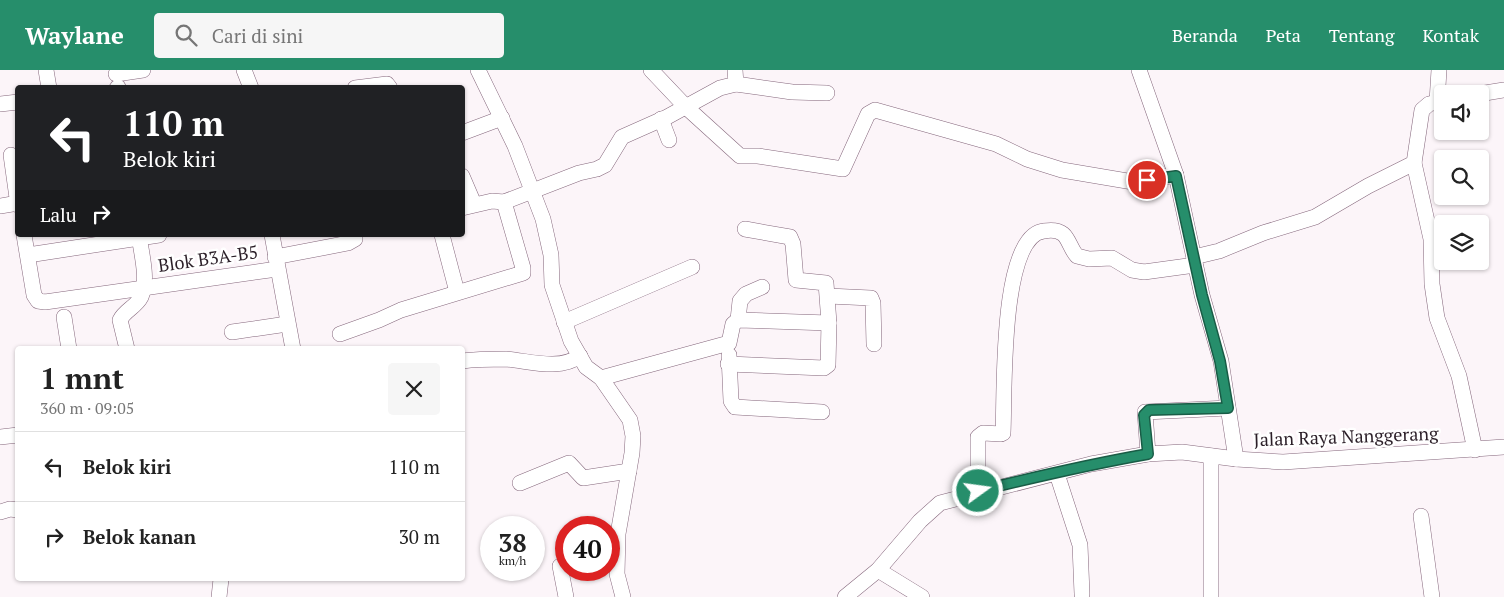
<!DOCTYPE html>
<html lang="id">
<meta charset="utf-8">
<style>
body{margin:0;font-family:"PT Serif",serif;background:#f6f6f6;color:#222;height:100vh;display:flex;flex-direction:column;font-size:19px;white-space:nowrap}
*{box-sizing:border-box;margin:0}
p{font-size:16px;color:#767676}
.icon{flex:none;width:28px;height:28px;fill:none;stroke:currentColor;stroke-width:2;stroke-linecap:round;stroke-linejoin:round}
.map{position:relative;flex:1;overflow:hidden}
.drawer{position:absolute;left:15px;top:276px;width:450px;height:235px;display:flex;flex-direction:column;background:#fff;border-radius:5px;box-shadow:0 1px 4px #0004}
.drawer>*{flex:none}
.banner{position:absolute;left:15px;top:15px;width:450px;height:152px;border-radius:5px;box-shadow:0 1px 4px #0004;background:#202124;color:#fff;overflow:hidden}
.buttons{position:absolute;left:1434px;top:15px;display:grid;gap:10px}
.buttons a{display:grid;place-items:center;width:55px;height:55px;border-radius:5px;background:#fff;box-shadow:0 1px 4px #0004;font-size:25px}
.speed{position:absolute;left:480px;top:446px;display:flex;gap:10px;font-size:25px;font-weight:700;text-align:center}
.speed>*{display:grid;place-content:center;width:65px;height:65px;border-radius:50%;background:#fff;box-shadow:0 1px 4px #0004;line-height:1}
.speed small{font-size:12px;font-weight:400}
.speed .limit{border:8px solid #d22;background:#fff;color:#111}
.pin{position:absolute;display:grid;place-items:center;width:42px;height:42px;color:#fff;margin:-21px;border:2px solid #fff;border-radius:50%;box-shadow:0 1px 5px #0007}
.me{position:absolute;width:55px;margin:-28px;rotate:76deg;stroke-linejoin:round;filter:drop-shadow(0 0 4px #0008)}
.turn{display:flex;align-items:center;gap:18px;height:105px;padding:0 25px;font-size:22px}
.turn .icon{width:65px;height:65px;stroke-width:2.5}
.turn b{display:block;font-size:35px;line-height:42px}
.then{display:flex;align-items:center;height:48px;padding:0 25px;background:#0003;gap:10px;font-size:19px}
.round{display:grid;place-items:center;flex:none;width:52px;height:52px;border-radius:5px;background:#f6f6f6}
.head{display:flex;align-items:center;justify-content:space-between;height:85px;padding:0 25px}
h1{font-size:30px;font-weight:800;line-height:38px}
ul{padding:0;list-style:none}
li{display:flex;align-items:center;gap:15px;height:70px;padding:0 25px;border-top:1px solid #e0e0e0}
li div{flex:1}
li b{display:block;font-size:19px}
li em{font-style:normal}
header{display:flex;align-items:center;gap:30px;box-sizing:border-box;height:70px;padding:0 25px;background:#268e6b;color:#fff}
header strong{font-size:24px}
nav{display:flex;gap:28px;margin-inline-start:auto;font-size:18px}
.search{width:350px;height:45px;background:#f6f6f6;display:flex;align-items:center;gap:12px;box-sizing:border-box;padding:0 18px;border-radius:5px;color:#767676;font-size:19px}
.map>svg:first-child{display:block}
.lines{fill:none;stroke-linecap:round;stroke-linejoin:round}
.minor-casing{stroke:#85677c;stroke-width:16}
.minor{stroke:#fff;stroke-width:15}
.route-casing{stroke:#195c46;stroke-width:12}
.route{stroke:#268e6b;stroke-width:9}
.labels{text-anchor:middle;stroke-width:5;stroke-linejoin:round;paint-order:stroke}
.street-label{font-size:18px;fill:#2b1f28;stroke:#fff}
</style>
<header>
<strong>Waylane</strong>
<div class="search"><svg class="icon" aria-label="search" viewBox="0 0 24 24"><circle cx="10" cy="10" r="6"/><path d="M15 15l6 6"/></svg>Cari di sini</div>
<nav><a>Beranda</a><a>Peta</a><a>Tentang</a><a>Kontak</a></nav>
</header>
<div class="map">
<svg width="1504" height="527" viewBox="0 0 1504 527">
<rect width="100%" height="100%" fill="#fcf5f9"/>
<g class="lines">
<defs>
<g id="minor">
<path d="M46 0 49 18"/>
<path d="M244 0 251 18"/>
<path d="M478 0 515 76 543 149 551 185 552 215 571 271 586 297 601 308 630 350 633 366 632 383 618 464 617 504 623 527"/>
<path d="M651 0 686 37 740 86H758L843 99 868 44 875 40 996 74 1027 89 1062 100 1133 112 1176 105"/>
<path d="M1139 0 1176 105 1202 225 1221 291 1236 389"/>
<path d="M116 4 143 0"/>
<path d="M736 14 792 22 827 23"/>
<path d="M117 18 118 17"/>
<path d="M355 18 387 14 390 18"/>
<path d="M1479 24 1504 20"/>
<path d="M1437 32 1439 0"/>
<path d="M0 34 18 32"/>
<path d="M661 49 669 70"/>
<path d="M462 63 502 48"/>
<path d="M11 85 18 135"/>
<path d="M1414 93 1431 169 1432 214 1437 248 1459 306 1475 380"/>
<path d="M462 106 474 134"/>
<path d="M0 136 18 133"/>
<path d="M462 138 492 131 504 132 579 103 597 99 605 95 622 67 667 47 720 18 736 14 735 0"/>
<path d="M24 165 34 225 38 231 45 232 277 199"/>
<path d="M272 165 293 279"/>
<path d="M442 165 457 222"/>
<path d="M28 185 159 165"/>
<path d="M275 187 348 173 355 169V165"/>
<path d="M1194 187 1219 181 1263 163 1315 147 1368 116 1414 93 1422 40 1429 34 1442 31"/>
<path d="M828 226 871 228 873 233 874 274"/>
<path d="M64 247 69 279"/>
<path d="M738 250 740 231 746 224 762 217"/>
<path d="M564 252 692 197"/>
<path d="M232 262 287 254"/>
<path d="M340 264 379 250 401 240 523 203V198L504 132"/>
<path d="M127 279 120 250C125 240 136 237 141 227 149 209 141 183 139 165"/>
<path d="M729 285 731 331 735 337 822 342"/>
<path d="M462 291C477 289 492 289 506 289 530 291 559 301 580 286"/>
<path d="M728 294 824 298 828 295 829 253 826 213 796 210 793 174 790 167 745 159"/>
<path d="M601 308 729 273 733 254 738 250 829 253"/>
<path d="M0 367 18 365"/>
<path d="M1148 384 1145 342 1228 338"/>
<path d="M1057 404 1080 475 1082 524"/>
<path d="M520 413 569 393 583 408 629 401"/>
<path d="M978 421V367L983 363 1001 364 1003 363C1005 328 999 165 1044 161 1050 160 1058 160 1063 164 1069 169 1071 180 1077 186L1089 189 1112 188 1132 200 1144 202 1195 195"/>
<path d="M0 442 10 439 18 440"/>
<path d="M1421 446 1432 527"/>
<path d="M560 496 566 527"/>
<path d="M878 500 922 527"/>
<path d="M219 527 221 509"/>
<path d="M845 527 878 500 920 451 940 433 1091 394 1148 384 1182 382 1236 389 1283 392 1504 377"/>
<path d="M1211 527V386"/>
</g>
</defs>
<use href="#minor" class="minor-casing"/>
<use href="#minor" class="minor"/>
</g>
<g class="lines">
<defs>
<path id="route" d="M978 421C1035 407 1091 394 1148 384L1144 345 1149 340 1228 338 1220 291 1202 225 1176 106 1147 110"/>
</defs>
<use href="#route" class="route-casing"/>
<use href="#route" class="route"/>
</g>
<g class="labels">
<g class="street-label">
<text transform="translate(208 189) rotate(-8)" y="6">Blok B3A-B5</text>
<text transform="translate(1346 367) rotate(-2)" y="6">Jalan Raya Nanggerang</text>
</g>
</g>
</svg>
<div class="buttons">
<a><svg class="icon" aria-label="sound" viewBox="0 0 24 24"><path d="M4 9h4l5-4v14l-5-4H4zM17 9q2 3 0 6"/></svg></a>
<a><svg class="icon" aria-label="search" viewBox="0 0 24 24"><circle cx="10" cy="10" r="6"/><path d="M15 15l6 6"/></svg></a>
<a><svg class="icon" aria-label="layers" viewBox="0 0 24 24"><path d="M12 4l9 5-9 5-9-5zM3 14l9 5 9-5"/></svg></a>
</div>
<div class="speed"><div>38<small>km/h</small></div><div class="limit">40</div></div>
<div class="pin" style="left:1147px;top:110px;background:#d93025"><svg class="icon" aria-label="arrive" viewBox="0 0 24 24"><path d="M6 21V4h12l-3 4 3 4H6"/></svg></div>
<svg class="me" style="left:978px;top:421px" viewBox="-20 -20 40 40"><circle r="17" fill="#268e6b" stroke="#fff" stroke-width="3"/><path d="M0-11L8 9 0 5-8 9z" fill="#fff"/></svg>
<div class="banner">
<div class="turn"><svg class="icon" aria-label="left" viewBox="0 0 24 24"><path d="M17 20v-9H6M10 6l-5 5 5 5"/></svg><div><b>110 m</b>Belok kiri</div></div>
<div class="then">Lalu<svg class="icon" aria-label="right" viewBox="0 0 24 24"><path d="M7 20v-9h11M14 6l5 5-5 5"/></svg></div>
</div>
<section class="drawer">
<div class="head"><div><h1>1 mnt</h1><p>360 m · 09:05</p></div><a class="round"><svg class="icon" aria-label="close" viewBox="0 0 24 24"><path d="M6 6l12 12M18 6L6 18"/></svg></a></div>
<ul>
<li><svg class="icon" aria-label="left" viewBox="0 0 24 24"><path d="M17 20v-9H6M10 6l-5 5 5 5"/></svg><div><b>Belok kiri</b></div><em>110 m</em></li>
<li><svg class="icon" aria-label="right" viewBox="0 0 24 24"><path d="M7 20v-9h11M14 6l5 5-5 5"/></svg><div><b>Belok kanan</b></div><em>30 m</em></li>
</ul>
</section>
</div>
